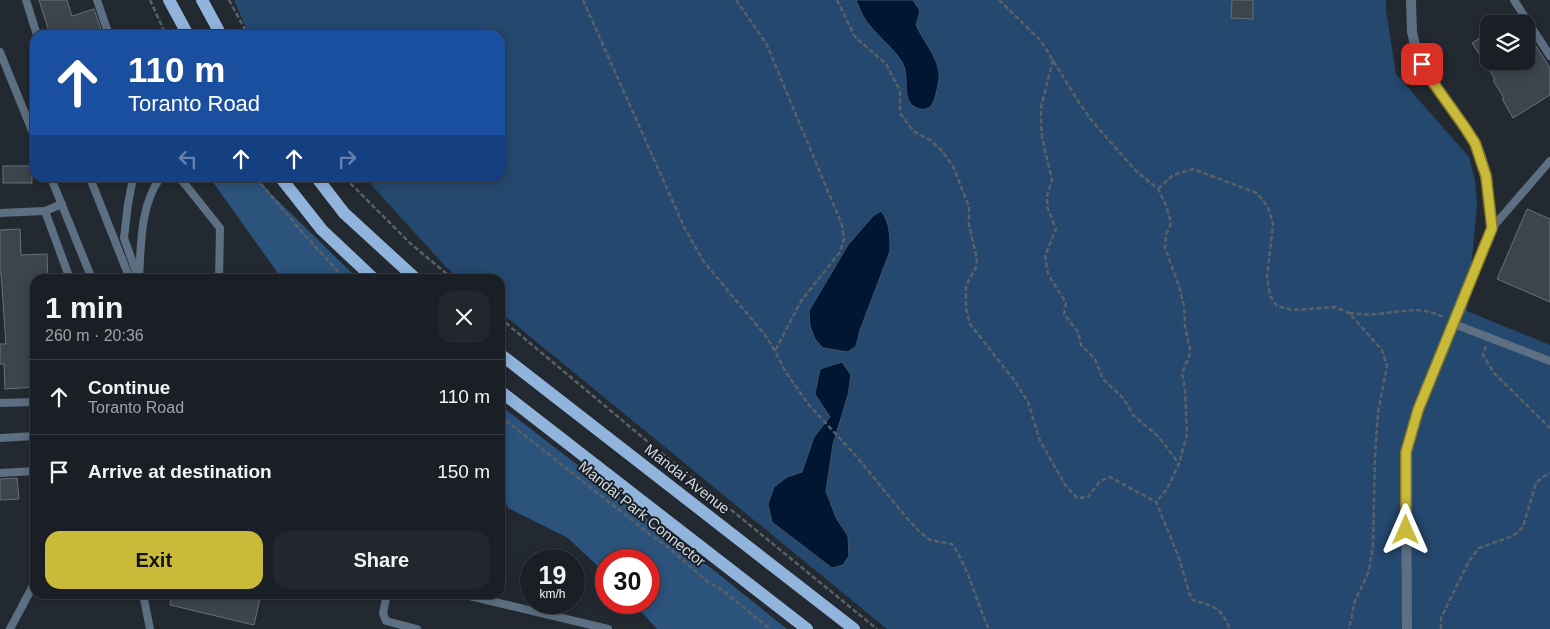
<!DOCTYPE html>
<meta charset="utf-8">
<style>
body{margin:0;font-family:Arial,sans-serif;background:#23272d;color:#f1f3f6;height:100vh;display:flex;flex-direction:column;font-size:19px;white-space:nowrap}
*{box-sizing:border-box;margin:0}
p{font-size:16px;color:#9fa2a7}
.icon{flex:none;width:28px;height:28px;fill:none;stroke:currentColor;stroke-width:2;stroke-linecap:round;stroke-linejoin:round}
.map{position:relative;flex:1;overflow:hidden}
.drawer{position:absolute;left:30px;top:274px;width:475px;height:325px;display:flex;flex-direction:column;background:#1a1f25;border-radius:15px;box-shadow:0 2px 12px #0003,0 0 0 1px #383d42}
.drawer>*{flex:none}
.hud{position:absolute;left:30px;top:30px;width:475px;height:152px;border-radius:15px;box-shadow:0 2px 12px #0003,0 0 0 1px #383d42;background:#1a4fa0;color:#fff;overflow:hidden}
.fabs{position:absolute;left:1480px;top:15px;display:grid;gap:10px}
.fabs a{display:grid;place-items:center;width:55px;height:55px;border-radius:10px;background:#1a1f25;box-shadow:0 2px 12px #0003,0 0 0 1px #383d42;font-size:25px}
.speed{position:absolute;left:520px;top:549px;display:flex;gap:10px;font-size:25px;font-weight:700;text-align:center}
.speed>*{display:grid;place-content:center;width:65px;height:65px;border-radius:50%;background:#1a1f25;box-shadow:0 2px 12px #0003,0 0 0 1px #383d42;line-height:1}
.speed small{font-size:12px;font-weight:400}
.speed .limit{border:8px solid #d22;background:#fff;color:#111}
.pin{position:absolute;display:grid;place-items:center;width:42px;height:42px;color:#fff;margin:-21px;border-radius:10px;box-shadow:0 2px 8px #0006}
.me{position:absolute;width:55px;margin:-28px;rotate:0deg;stroke-linejoin:round;filter:drop-shadow(0 0 4px #0008)}
.turn{display:flex;align-items:center;gap:18px;height:105px;padding:0 15px;font-size:22px}
.turn .icon{width:65px;height:65px;stroke-width:2.5}
.turn b{display:block;font-size:35px;line-height:42px}
.lanes{display:flex;align-items:center;height:48px;padding:0 15px;background:#0003;justify-content:center;gap:25px;direction:ltr}
.lanes .off{opacity:.35}
.round{display:grid;place-items:center;flex:none;width:52px;height:52px;border-radius:15px;background:#23272d}
.headline{display:flex;align-items:center;justify-content:space-between;height:85px;padding:0 15px}
h1{font-size:30px;font-weight:700;line-height:38px}
.cta{display:flex;gap:10px;margin-top:auto;padding:10px 15px}
.cta a{flex:1;height:58px;border-radius:15px;background:#caba3a;color:#111;font-size:20px;font-weight:700;line-height:58px;text-align:center}
.cta a+a{background:#23272d;color:#f1f3f6}
ul{padding:0;list-style:none}
li{display:flex;align-items:center;gap:15px;height:75px;padding:0 15px;border-top:1px solid #383d42}
li div{flex:1}
li b{display:block;font-size:19px}
li em{font-style:normal}
.map>svg:first-child{display:block}
.green{fill:#25486e}
.forest{fill:#2c537c}
.water{fill:#001632;stroke:#405166}
.building{fill:#3c444c;stroke:#687079}
.lines{fill:none;stroke-linecap:round;stroke-linejoin:round}
.path{stroke:#5a6067;stroke-width:2.5;stroke-dasharray:5 2.5;stroke-linecap:butt}
.lane{stroke:#5d6f82;stroke-width:8}
.street{stroke:#5d6f82;stroke-width:10}
.primary{stroke:#91b4dd;stroke-width:12}
.route-casing{stroke:#837926;stroke-width:12}
.route{stroke:#caba3a;stroke-width:9}
.labels{text-anchor:middle;stroke-width:4;stroke-linejoin:round;paint-order:stroke}
.street-label{font-size:15px;fill:#d5dadf;stroke:#192027}
</style>
<div class="map">
<svg width="1550" height="629" viewBox="0 0 1550 629">
<rect width="100%" height="100%" fill="#232931"/>
<path class="green" d="M234 0H1386V10L1396 74 1469 157 1475 180 1477 205 1467 311 1550 345V629H887L500 312V279H460L445 266 365 178H500V35H249Z"/>
<g class="forest">
<path d="M210 178H258L268 191 358 279H282Z"/>
<path d="M500 405 716 572 787 629H657L633 603 649 602V560H606V574L568 538 508 508 500 486Z"/>
</g>
<g class="water">
<path d="M856 0H913L920 11 916 25C923 41 937 56 939 73 940 79 935 102 931 106 925 112 916 109 911 104 903 96 909 74 903 64 894 48 882 40 871 27 864 19 860 10 856 0Z"/>
<path d="M881 211C890 222 890 237 890 251L860 330 856 346 848 352 823 348 815 339 810 326 809 311 848 245 873 216Z"/>
<path d="M842 362 851 375 848 395 833 444 826 491 836 518 848 536 849 556 843 565 832 568 772 522 768 504 774 487 787 477 802 472 814 437 830 417 815 394 820 369Z"/>
</g>
<g class="building">
<path d="M39 0H67L72 16 94 9 103 35H50Z"/>
<path d="M1232 0H1253V19L1231 18Z"/>
<path d="M1526 30 1550 68V95L1513 118 1502 99 1504 98 1493 80 1495 79 1472 43 1489 32V61H1526Z"/>
<rect x="3" y="166" width="29" height="17"/>
<path d="M1527 209 1550 219V302L1497 279Z"/>
<path d="M20 229 21 255 47 254 48 279H35V387L5 389 4 364H0V344H6L1 273H0V230Z"/>
<path d="M17 478 19 499 0 500V479Z"/>
<path d="M172 594H261L254 625 170 605Z"/>
</g>
<g class="lines">
<g class="path">
<path d="M150 0 166 35"/>
<path d="M229 0 248 35"/>
<path d="M583 0 685 229 704 262 765 335 775 351 785 371 809 405 857 457 905 516 919 531 930 540 952 544C969 568 976 602 989 629"/>
<path d="M736 0 766 43 842 225 844 239 840 252 801 301 775 351"/>
<path d="M837 0 855 37 886 64 900 91V113L913 131 930 140 942 151 953 166 969 207V225L977 259 976 267 966 286V309L970 324 1014 380 1028 402 1040 441 1066 486 1077 498 1088 497 1100 481 1110 477 1156 502 1179 558 1191 599C1199 603 1209 604 1215 608 1223 613 1227 622 1230 629"/>
<path d="M999 0 1041 41 1078 101 1092 121 1136 171 1158 189 1166 205 1171 223 1166 235 1165 248 1179 286 1184 306 1185 326 1190 349 1189 357 1182 373 1185 389 1187 434 1179 464 1167 489 1156 502"/>
<path d="M1053 60 1041 107V123L1042 138 1052 180 1047 196V206L1056 229 1045 256 1048 274 1066 303 1064 314 1078 332 1081 345 1095 359 1103 379 1123 398 1133 415 1159 437 1179 464"/>
<path d="M256 178 309 240 345 279"/>
<path d="M345 178 411 244 453 279"/>
<path d="M1158 189 1173 175 1193 169 1257 193 1268 207 1273 224 1267 278 1270 296 1277 306 1293 310 1335 307 1349 313 1382 350 1387 366 1378 413 1375 457 1373 545 1369 571 1355 601 1349 629"/>
<path d="M1349 313C1358 314 1367 315 1376 314 1402 312 1422 305 1445 318"/>
<path d="M500 318 648 442 877 629"/>
<path d="M1486 346 1483 355 1494 373 1550 428"/>
<path d="M500 416 652 536 669 548 708 582 722 590 770 629"/>
<path d="M1441 629V618L1469 561 1479 548 1513 536 1523 527 1536 483 1543 477 1550 473"/>
</g>
<g class="lane">
<path d="M26 0 37 35"/>
<path d="M97 0 109 35"/>
<path d="M1514 0 1550 56"/>
<path d="M0 52 35 138"/>
<path d="M51 178 92 279"/>
<path d="M90 178 130 279"/>
<path d="M133 178 128 204 124 238 138 277"/>
<path d="M180 178 220 228 219 279"/>
<path d="M62 204 45 211 70 279"/>
<path d="M0 213 45 211"/>
<path d="M1492 228 1550 161"/>
<path d="M139 279C141 245 140 206 160 178"/>
<path d="M1454 324 1550 361"/>
<path d="M0 403 35 402"/>
<path d="M0 438 35 436"/>
<path d="M0 473 35 471"/>
<path d="M143 594 150 629"/>
<path d="M387 594 383 613 386 621 417 629"/>
<path d="M461 594 608 629"/>
<path d="M10 629 35 582"/>
</g>
<path class="street" d="M1407 629 1406 451 1418 410 1492 228 1487 177 1480 154 1475 143 1464 126 1427 74 1417 54 1412 32 1411 0"/>
<g class="primary">
<path d="M169 0 188 35"/>
<path d="M202 0 221 35"/>
<path d="M281 178 322 230 374 279"/>
<path d="M317 178 344 213 416 279"/>
<path d="M500 354 854 629"/>
<path d="M500 391 807 629"/>
</g>
</g>
<g class="lines">
<defs>
<path id="route" d="M1406 530V452L1418 410 1492 228 1486 176 1475 143 1464 126 1427 74 1422 64"/>
</defs>
<use href="#route" class="route-casing"/>
<use href="#route" class="route"/>
</g>
<g class="labels">
<g class="street-label">
<text transform="translate(687 479) rotate(38)" y="5">Mandai Avenue</text>
<text transform="translate(642 514) rotate(39)" y="5">Mandai Park Connector</text>
</g>
</g>
</svg>
<div class="fabs">
<a><svg class="icon" aria-label="layers" viewBox="0 0 24 24"><path d="M12 4l9 5-9 5-9-5zM3 14l9 5 9-5"/></svg></a>
</div>
<div class="speed"><div>19<small>km/h</small></div><div class="limit">30</div></div>
<div class="pin" style="left:1422px;top:64px;background:#d93025"><svg class="icon" aria-label="arrive" viewBox="0 0 24 24"><path d="M6 21V4h12l-3 4 3 4H6"/></svg></div>
<svg class="me" style="left:1406px;top:530px" viewBox="-20 -20 40 40"><path d="M0-17L14 15 0 8-14 15z" fill="#caba3a" stroke="#fff" stroke-width="4"/></svg>
<div class="hud">
<div class="turn"><svg class="icon" aria-label="ahead" viewBox="0 0 24 24"><path d="M12 20V5M6 11l6-6 6 6"/></svg><div><b>110 m</b>Toranto Road</div></div>
<div class="lanes"><svg class="icon off" aria-label="left" viewBox="0 0 24 24"><path d="M17 20v-9H6M10 6l-5 5 5 5"/></svg><svg class="icon" aria-label="ahead" viewBox="0 0 24 24"><path d="M12 20V5M6 11l6-6 6 6"/></svg><svg class="icon" aria-label="ahead" viewBox="0 0 24 24"><path d="M12 20V5M6 11l6-6 6 6"/></svg><svg class="icon off" aria-label="right" viewBox="0 0 24 24"><path d="M7 20v-9h11M14 6l5 5-5 5"/></svg></div>
</div>
<section class="drawer">
<div class="headline"><div><h1>1 min</h1><p>260 m · 20:36</p></div><a class="round"><svg class="icon" aria-label="close" viewBox="0 0 24 24"><path d="M6 6l12 12M18 6L6 18"/></svg></a></div>
<ul>
<li><svg class="icon" aria-label="ahead" viewBox="0 0 24 24"><path d="M12 20V5M6 11l6-6 6 6"/></svg><div><b>Continue</b><p>Toranto Road</p></div><em>110 m</em></li>
<li><svg class="icon" aria-label="arrive" viewBox="0 0 24 24"><path d="M6 21V4h12l-3 4 3 4H6"/></svg><div><b>Arrive at destination</b></div><em>150 m</em></li>
</ul>
<div class="cta"><a>Exit</a><a>Share</a></div>
</section>
</div>
